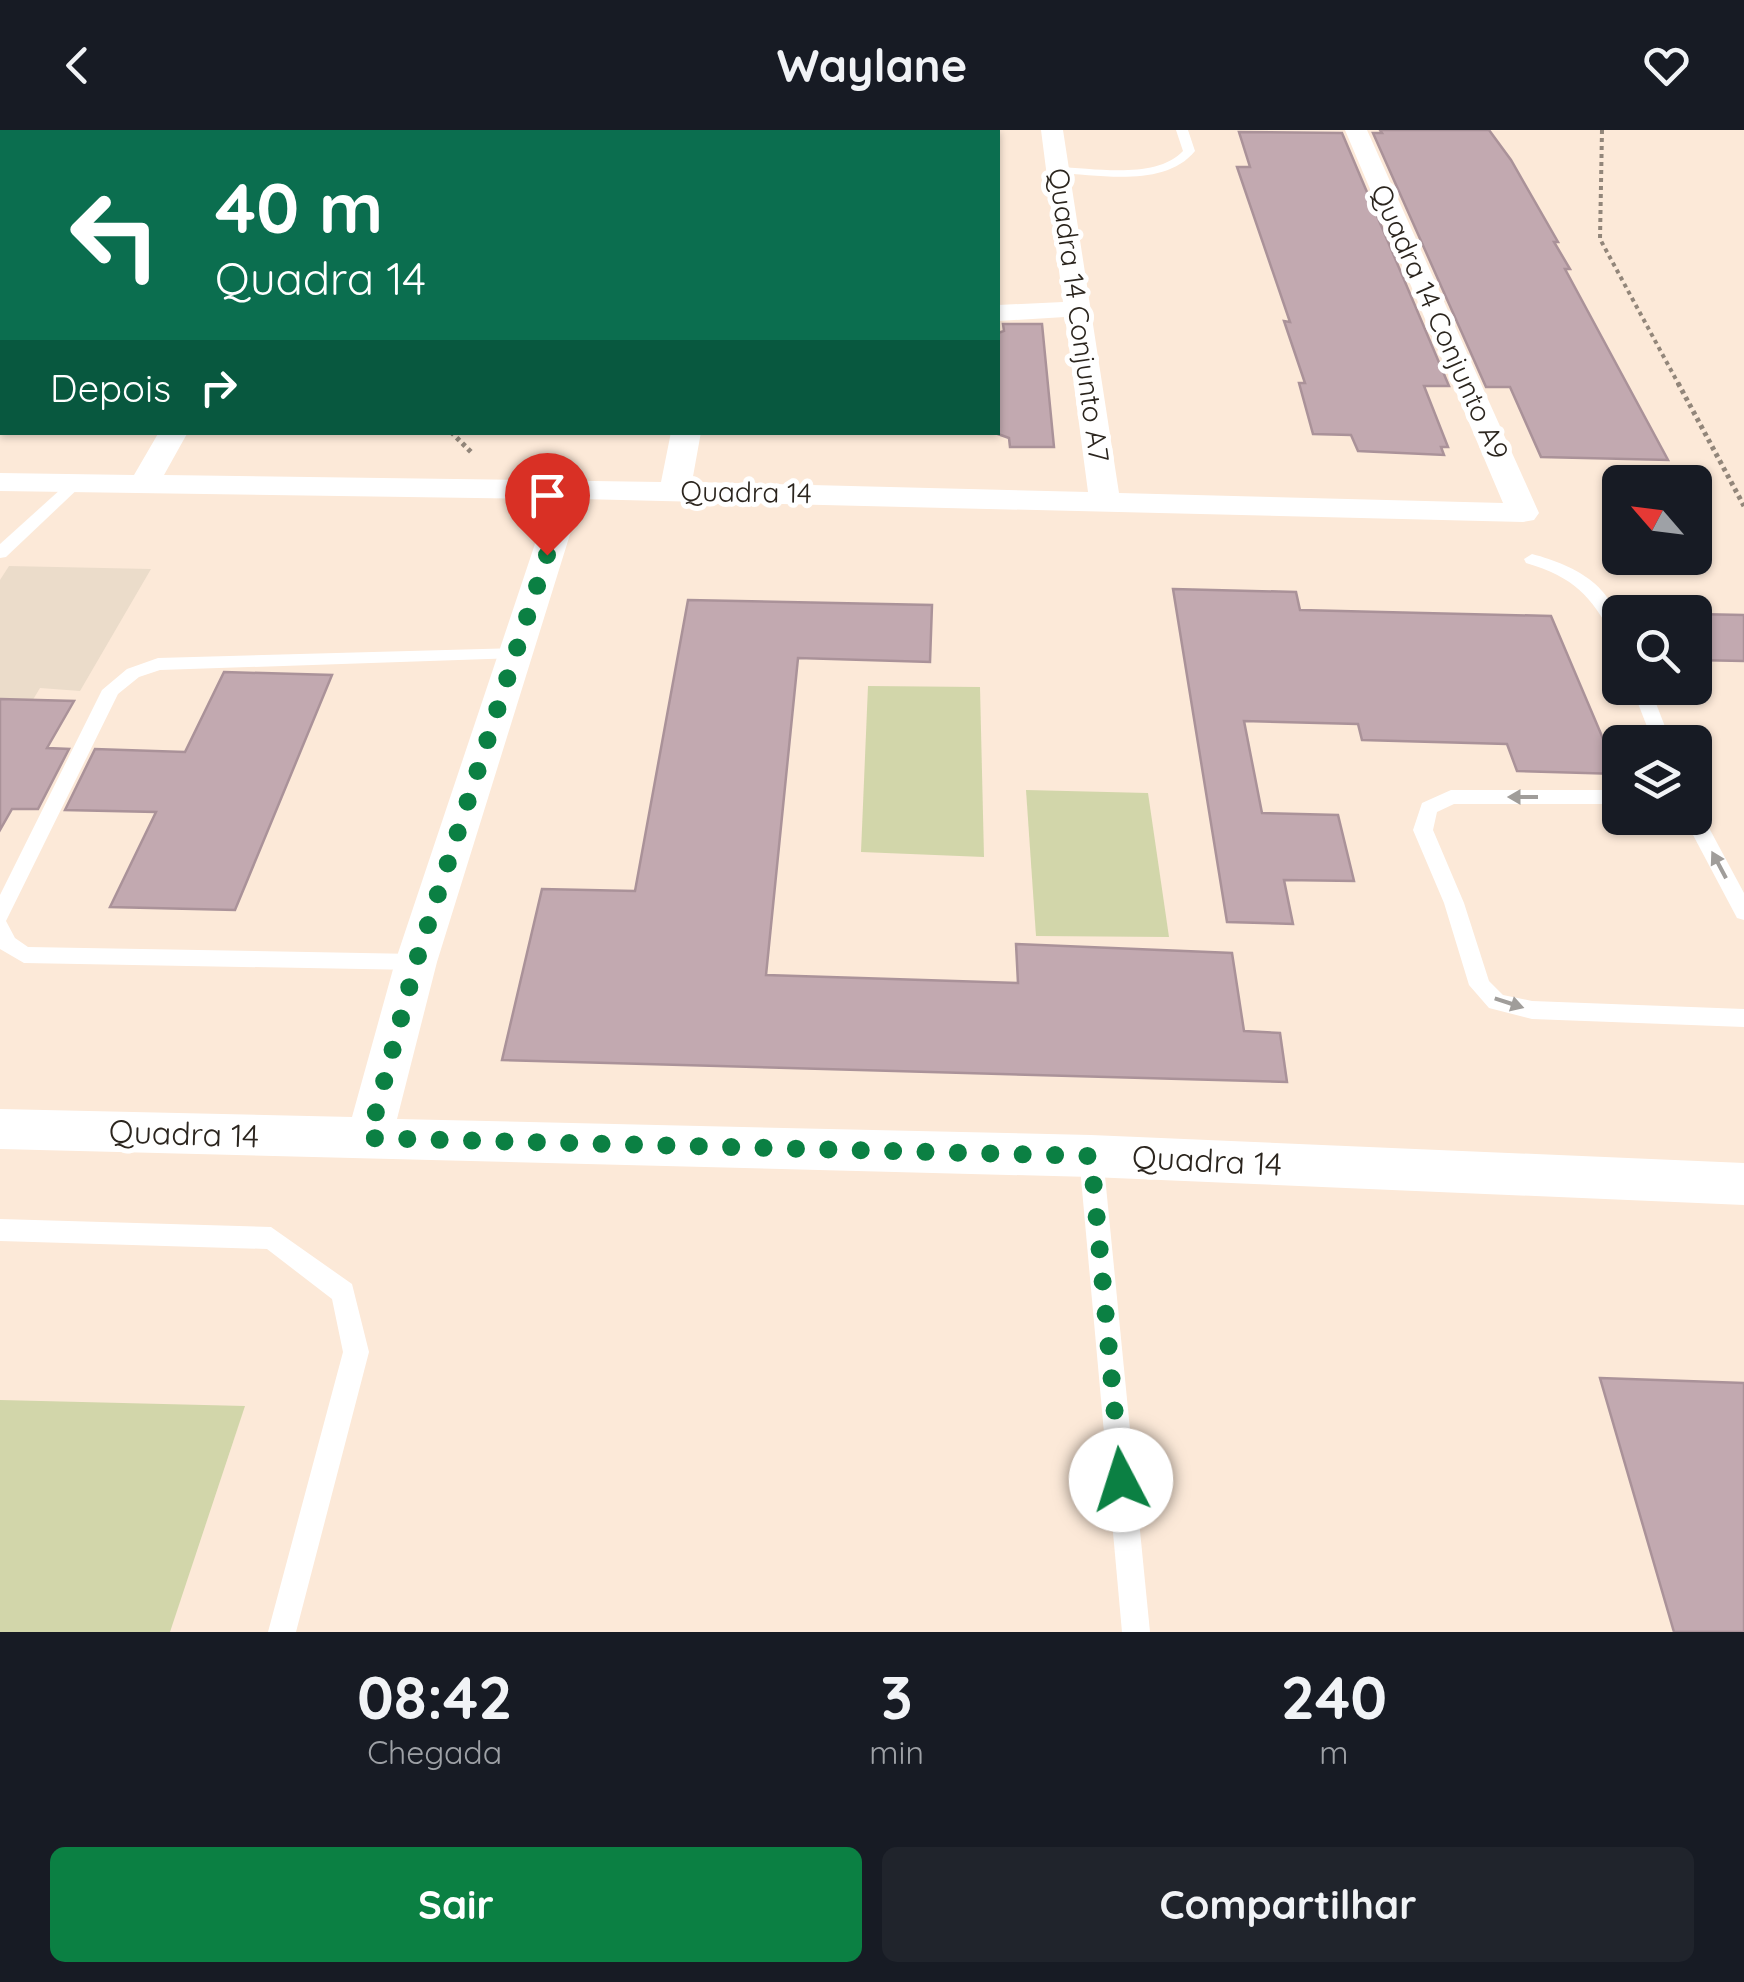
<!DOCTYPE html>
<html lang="pt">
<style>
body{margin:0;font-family:Quicksand,sans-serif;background:#20242c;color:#f1f3f6;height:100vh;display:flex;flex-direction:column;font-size:38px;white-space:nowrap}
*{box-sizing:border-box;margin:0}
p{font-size:32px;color:#9ea1a6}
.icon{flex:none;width:55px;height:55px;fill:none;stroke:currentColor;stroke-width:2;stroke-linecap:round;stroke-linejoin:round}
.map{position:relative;height:1502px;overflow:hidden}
.side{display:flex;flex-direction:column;background:#171b24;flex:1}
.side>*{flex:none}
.hud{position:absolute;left:0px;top:0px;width:1000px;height:305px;box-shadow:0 2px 8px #0004;background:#0b6e4f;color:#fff;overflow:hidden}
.needle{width:65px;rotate:298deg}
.tools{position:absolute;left:1602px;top:335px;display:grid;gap:20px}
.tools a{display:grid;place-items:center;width:110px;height:110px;border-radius:15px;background:#171b24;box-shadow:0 2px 8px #0004;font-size:50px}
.pin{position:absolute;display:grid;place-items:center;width:85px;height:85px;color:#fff;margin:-102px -42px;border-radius:50% 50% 50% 0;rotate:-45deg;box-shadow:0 0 10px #0007}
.pin .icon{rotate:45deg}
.me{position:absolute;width:110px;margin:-55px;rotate:355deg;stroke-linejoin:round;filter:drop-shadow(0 0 8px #0008)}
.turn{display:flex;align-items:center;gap:35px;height:210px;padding:0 50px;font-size:45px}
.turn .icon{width:130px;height:130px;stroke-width:2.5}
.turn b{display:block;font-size:70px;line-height:85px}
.then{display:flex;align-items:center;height:95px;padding:0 50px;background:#0003;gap:20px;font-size:38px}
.eta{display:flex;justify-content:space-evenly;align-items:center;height:170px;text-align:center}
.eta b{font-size:60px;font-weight:800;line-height:70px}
.action{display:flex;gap:20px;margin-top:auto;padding:20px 50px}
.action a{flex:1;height:115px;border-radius:15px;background:#0b8043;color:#fff;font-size:40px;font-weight:800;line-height:115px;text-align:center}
.action a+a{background:#20242c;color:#f1f3f6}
header{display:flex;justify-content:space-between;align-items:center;height:130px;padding:0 50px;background:#171b24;font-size:45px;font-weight:800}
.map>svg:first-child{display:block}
.education{fill:#ebdcca}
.green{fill:#d2d6aa}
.building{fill:#c2a9b0;stroke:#aa9299;stroke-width:2.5}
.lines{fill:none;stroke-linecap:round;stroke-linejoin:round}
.path-far1{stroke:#92867a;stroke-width:4;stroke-dasharray:4 4;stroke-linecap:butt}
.path{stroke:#92867a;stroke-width:5;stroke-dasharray:4 4;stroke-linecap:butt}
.service{fill:#fff;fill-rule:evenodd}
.minor{fill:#fff;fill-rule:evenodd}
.oneway{fill:#a09d9a}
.route{stroke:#0b8043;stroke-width:18;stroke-dasharray:0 32.4}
.labels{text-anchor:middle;stroke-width:10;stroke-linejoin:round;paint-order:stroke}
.far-street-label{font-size:28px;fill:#2b251e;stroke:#fff}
.street-label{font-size:32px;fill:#2b251e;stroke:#fff}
</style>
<header><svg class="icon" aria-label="back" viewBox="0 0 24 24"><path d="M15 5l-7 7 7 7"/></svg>Waylane<svg class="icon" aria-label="heart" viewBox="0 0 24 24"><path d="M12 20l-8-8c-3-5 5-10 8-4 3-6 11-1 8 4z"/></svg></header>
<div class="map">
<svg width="1744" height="1502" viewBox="0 0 1744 1502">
<rect width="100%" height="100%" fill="#fce9d8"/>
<path class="education" d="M9 436 151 439 80 561 40 558 28 578 0 601V450Z"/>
<g class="green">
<path d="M868 556 980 557 984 727 861 722Z"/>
<path d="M1026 660 1148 663 1169 807 1036 806Z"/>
<path d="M0 1270 245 1276 170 1502H0Z"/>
</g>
<g class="building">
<path d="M1380 0H1489L1511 30 1558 112H1554L1570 139H1565L1668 330 1541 327 1510 257H1486L1373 3H1382Z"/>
<path d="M1239 2 1342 3 1449 256H1424L1448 317H1441L1444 325 1358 321 1351 305 1313 304 1299 253H1305L1284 191 1290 192 1237 37H1250Z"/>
<path d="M1003 194H1042L1054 317H1010L1009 308 998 304V203L1004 201Z"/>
<path d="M1173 459 1296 462 1300 480 1551 486 1618 644 1517 641 1507 614 1362 610 1358 594 1244 591 1262 683 1338 685 1354 751 1284 750 1293 794 1227 792Z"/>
<path d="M688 470 932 475 930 532 798 528 766 845 1018 853 1016 814 1232 823 1244 901 1280 903 1287 952 502 930 542 759 635 761Z"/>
<path d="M1695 484 1744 485V531L1695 530Z"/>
<path d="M224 542 332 545 235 780 110 777 156 682 65 680 95 619 185 622Z"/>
<path d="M0 569 74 571 47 618 69 619 38 679H12L0 700Z"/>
<path d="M1600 1248 1744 1253V1502H1674Z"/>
</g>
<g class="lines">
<path class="path-far1" d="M1602 0 1600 109 1679 255"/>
<g class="path">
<path d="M1678 253 1744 376"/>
<path d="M451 302 473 324"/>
</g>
<g class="service">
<path d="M1176 0H1188L1195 21C1165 58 1100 45 1058 43L1052 40 1058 37C1094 38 1156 50 1183 21Z"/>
<path d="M77 347 82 349V355L6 427 0 428V414L72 349Z"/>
<path d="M1532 424C1577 436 1620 458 1620 510L1614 508C1591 466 1574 447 1526 433L1524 429Z"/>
<path d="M515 518 521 520 524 524 521 528 160 540 139 547 118 564 6 791 15 808 28 817 416 824 423 826 426 832 423 838 416 840 24 833 0 819V765L102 560 127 539 158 528Z"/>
<path d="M1632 558H1650L1671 612H1653Z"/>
<path d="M1451 660H1620V674H1454L1437 682 1433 700 1464 773 1489 851 1503 865 1532 871 1744 879V897L1532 889 1489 878 1469 855 1444 773 1413 700 1422 673Z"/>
<path d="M1695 681 1701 683 1744 763V790L1737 788 1684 688H1695Z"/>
<path d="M1091 1016 1099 1019 1103 1026 1150 1502H1122L1079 1026 1083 1019Z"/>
<path d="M0 1089 271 1097 352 1154 369 1222 296 1502H268L343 1222 332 1169 267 1119 0 1111Z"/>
</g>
<g class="minor">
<path d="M1041 0H1063L1119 363 1503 373 1345 0H1367L1539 383 1534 390 1523 392 581 369 437 832 397 989 1091 1005 1744 1033V1075L1091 1047 0 1019V979L352 987 395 832 550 369 0 361V343L134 345 159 302H188L164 345 661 352 671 302H701L692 352 1088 362 1065 187 998 191V175L1063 172Z"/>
<path d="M2 23V39L0 40V24Z"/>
</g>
</g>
<defs><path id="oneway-solid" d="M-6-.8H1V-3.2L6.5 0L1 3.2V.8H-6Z" transform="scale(2.5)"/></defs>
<g class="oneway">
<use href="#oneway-solid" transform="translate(1523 667) rotate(180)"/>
<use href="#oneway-solid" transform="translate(1719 735) rotate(-118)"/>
<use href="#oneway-solid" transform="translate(1509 873) rotate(18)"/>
</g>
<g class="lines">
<path class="route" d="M547 425 416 832 369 1008 1091 1026 1121 1350"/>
</g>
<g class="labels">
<g class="far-street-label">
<text transform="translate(1079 185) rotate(82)" y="10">Quadra 14 Conjunto A7</text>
<text transform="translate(1440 192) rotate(66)" y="10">Quadra 14 Conjunto A9</text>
<text transform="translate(746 362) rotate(1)" y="10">Quadra 14</text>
</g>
<g class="street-label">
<text transform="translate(184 1004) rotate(2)" y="11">Quadra 14</text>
<text transform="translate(1207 1031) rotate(3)" y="11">Quadra 14</text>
</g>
</g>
</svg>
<div class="tools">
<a><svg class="needle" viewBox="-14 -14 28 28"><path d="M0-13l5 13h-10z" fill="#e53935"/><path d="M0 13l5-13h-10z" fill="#9ea1a6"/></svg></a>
<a><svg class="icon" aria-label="search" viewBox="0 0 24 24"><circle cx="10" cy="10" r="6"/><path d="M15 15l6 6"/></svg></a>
<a><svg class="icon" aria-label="layers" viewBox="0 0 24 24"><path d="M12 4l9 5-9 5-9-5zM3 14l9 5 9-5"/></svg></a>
</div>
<div class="pin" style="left:547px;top:425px;background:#d93025"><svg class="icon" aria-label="arrive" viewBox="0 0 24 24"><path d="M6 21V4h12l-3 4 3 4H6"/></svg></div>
<svg class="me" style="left:1121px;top:1350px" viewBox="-20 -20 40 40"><circle r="19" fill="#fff"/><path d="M0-13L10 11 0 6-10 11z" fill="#0b8043"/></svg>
<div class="hud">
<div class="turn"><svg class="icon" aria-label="left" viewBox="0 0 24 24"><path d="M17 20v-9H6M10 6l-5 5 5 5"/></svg><div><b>40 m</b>Quadra 14</div></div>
<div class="then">Depois<svg class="icon" aria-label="right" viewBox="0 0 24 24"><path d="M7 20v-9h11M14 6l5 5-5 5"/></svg></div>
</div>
</div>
<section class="side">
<div class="eta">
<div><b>08:42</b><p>Chegada</p></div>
<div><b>3</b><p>min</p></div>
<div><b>240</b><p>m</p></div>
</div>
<div class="action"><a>Sair</a><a>Compartilhar</a></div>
</section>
